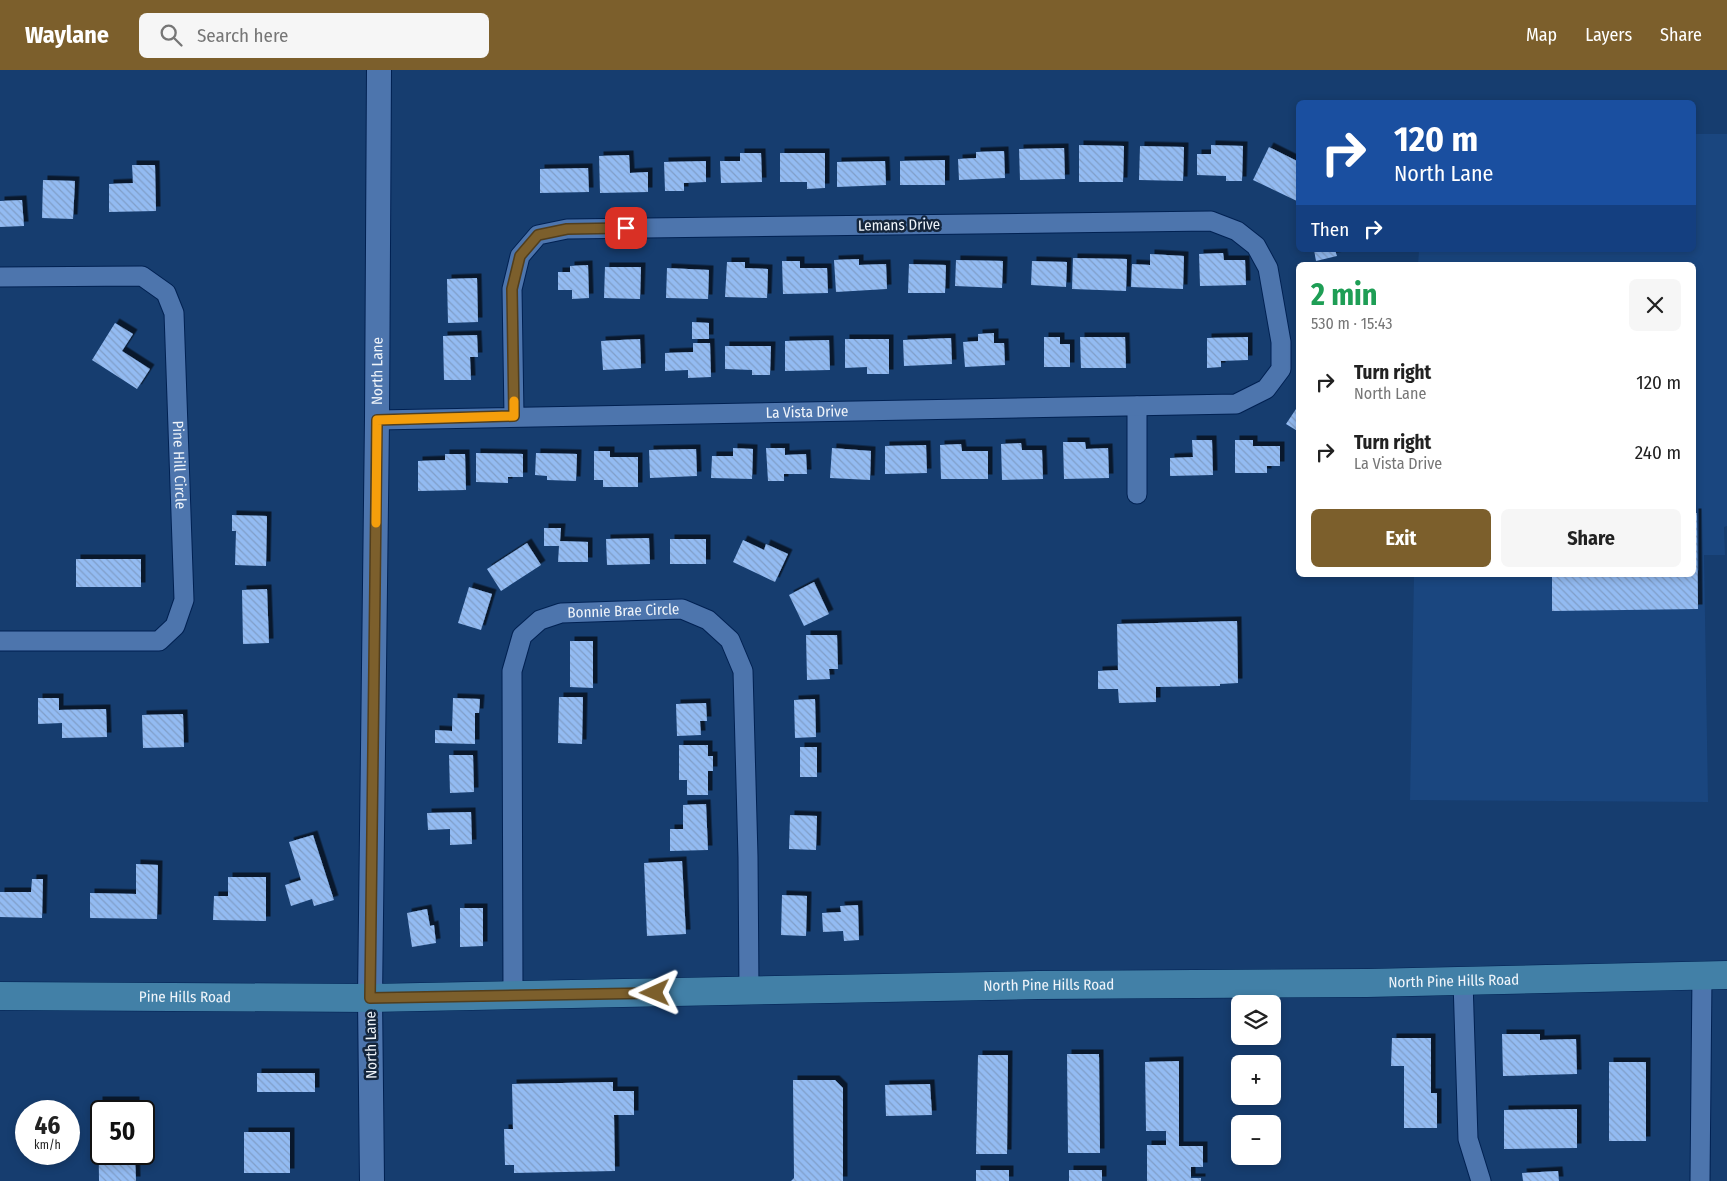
<!DOCTYPE html>
<meta charset="utf-8">
<style>
body{margin:0;font-family:"Fira Sans Condensed",sans-serif;background:#f6f6f6;color:#222;height:100vh;display:flex;flex-direction:column;font-size:19px;white-space:nowrap}
*{box-sizing:border-box;margin:0}
p{font-size:16px;color:#767676}
.icon{flex:none;width:28px;height:28px;fill:none;stroke:currentColor;stroke-width:2;stroke-linecap:round;stroke-linejoin:round}
.map{position:relative;flex:1;overflow:hidden}
.sheet{position:absolute;left:1296px;top:192px;width:400px;height:315px;display:flex;flex-direction:column;background:#fff;border-radius:8px;box-shadow:0 2px 8px #0003}
.sheet>*{flex:none}
.guide{position:absolute;left:1296px;top:30px;width:400px;height:152px;border-radius:8px;box-shadow:0 2px 8px #0003;background:#1a4fa0;color:#fff;overflow:hidden}
.fabs{position:absolute;left:1231px;top:925px;display:grid;gap:10px}
.fabs a{display:grid;place-items:center;width:50px;height:50px;border-radius:8px;background:#fff;box-shadow:0 2px 8px #0003;font-size:25px}
.speed{position:absolute;left:15px;top:1030px;display:flex;gap:10px;font-size:25px;font-weight:700;text-align:center}
.speed>*{display:grid;place-content:center;width:65px;height:65px;border-radius:50%;background:#fff;box-shadow:0 2px 8px #0003;line-height:1}
.speed small{font-size:12px;font-weight:400}
.speed .limit{border:2px solid #111;border-radius:8px;background:#fff;color:#111}
.pin{position:absolute;display:grid;place-items:center;width:42px;height:42px;color:#fff;margin:-21px;border-radius:10px;box-shadow:0 2px 8px #0006}
.me{position:absolute;width:55px;margin:-28px;rotate:269deg;stroke-linejoin:round;filter:drop-shadow(0 0 4px #0008)}
.turn{display:flex;align-items:center;gap:18px;height:105px;padding:0 15px;font-size:22px}
.turn .icon{width:65px;height:65px;stroke-width:2.5}
.turn b{display:block;font-size:35px;line-height:42px}
.then{display:flex;align-items:center;height:48px;padding:0 15px;background:#0003;gap:10px;font-size:19px}
.round{display:grid;place-items:center;flex:none;width:52px;height:52px;border-radius:8px;background:#f6f6f6}
.headline{display:flex;align-items:center;justify-content:space-between;height:85px;padding:0 15px}
h1{font-size:30px;font-weight:700;line-height:38px;color:#1e9e55}
.button{display:flex;gap:10px;margin-top:auto;padding:10px 15px}
.button a{flex:1;height:58px;border-radius:8px;background:#7c5f2c;color:#fff;font-size:20px;font-weight:700;line-height:58px;text-align:center}
.button a+a{background:#f6f6f6;color:#222}
ul{padding:0;list-style:none}
li{display:flex;align-items:center;gap:15px;height:70px;padding:0 15px}
li div{flex:1}
li b{display:block;font-size:19px}
li em{font-style:normal}
header{display:flex;align-items:center;gap:30px;box-sizing:border-box;height:70px;padding:0 25px;background:#7c5f2c;color:#fff}
header strong{font-size:24px}
nav{display:flex;gap:28px;margin-inline-start:auto;font-size:18px}
.search{width:350px;height:45px;background:#f6f6f6;display:flex;align-items:center;gap:12px;box-sizing:border-box;padding:0 18px;border-radius:8px;color:#767676;font-size:19px}
.map>svg:first-child{display:block}
.built{fill:#1a467f}
.building{fill:url(#building-back-hatch);filter:url(#shadow)}
.lines{fill:none;stroke-linecap:round;stroke-linejoin:round}
.minor-casing{stroke:#002152;stroke-width:21}
.tertiary-casing{stroke:#002152;stroke-width:26}
.secondary-casing{stroke:#002152;stroke-width:29}
.minor{stroke:#4d75ad;stroke-width:19}
.tertiary{stroke:#4d75ad;stroke-width:24}
.secondary{stroke:#4280a7;stroke-width:28}
.route-casing{stroke:#513e1d;stroke-width:12}
.route{stroke:#7c5f2c;stroke-width:9}
.slow{stroke:#f59e0b;stroke-width:9}
.labels{text-anchor:middle;stroke-width:5;stroke-linejoin:round;paint-order:stroke}
.street-label{font-size:15px;fill:#eff4fa;stroke:#14253b}
</style>
<header>
<strong>Waylane</strong>
<div class="search"><svg class="icon" aria-label="search" viewBox="0 0 24 24"><circle cx="10" cy="10" r="6"/><path d="M15 15l6 6"/></svg>Search here</div>
<nav><a>Map</a><a>Layers</a><a>Share</a></nav>
</header>
<div class="map">
<svg width="1727" height="1111" viewBox="0 0 1727 1111">
<defs>
<pattern id="building-back-hatch" width="6" height="6" patternUnits="userSpaceOnUse" patternTransform="scale(1.25)"><rect width="6" height="6" fill="#93bbf2"/><path d="M-1 5l2 2M0 0l6 6M5-1l2 2" fill="none" stroke="#809ec8"/></pattern>
<filter id="shadow"><feDropShadow dx="4.5" dy="-4.5" stdDeviation="0" flood-color="#0009"/></filter>
</defs>
<rect width="100%" height="100%" fill="#163d6f"/>
<path class="built" d="M1694 64H1727V456L1724 457 1725 485H1704L1708 732 1410 730 1414 505H1694V195H1418L1419 180H1694Z"/>
<g class="building">
<path d="M1079 75 1124 76 1123 112H1079Z"/>
<path d="M1211 75 1243 76 1242 111H1226V106L1197 105V84H1211Z"/>
<path d="M1140 76 1184 77 1183 111 1139 110Z"/>
<path d="M1269 77 1299 92V132L1253 110Z"/>
<path d="M1064 78 1065 109 1020 110 1019 79Z"/>
<path d="M1004 81 1005 108 959 110 958 89 976 88V82Z"/>
<path d="M740 83H761L762 112 721 113 720 91H740Z"/>
<path d="M780 83H825V118L807 119V112H780Z"/>
<path d="M629 85 630 103 648 102V122L600 123 599 86Z"/>
<path d="M945 90V115H900V91Z"/>
<path d="M706 91V112L684 113V121H665L664 92Z"/>
<path d="M885 91 886 115 837 117V92Z"/>
<path d="M132 95H155L156 141 109 142V114L133 113Z"/>
<path d="M588 98 589 122 540 123V99Z"/>
<path d="M43 110 75 111 73 149 42 148Z"/>
<path d="M22 130 24 156 0 157V131Z"/>
<path d="M1314 180H1335L1337 186 1316 191Z"/>
<path d="M1223 183 1224 190H1245L1246 215 1200 216 1199 184Z"/>
<path d="M1150 184 1184 186 1183 219 1131 217 1132 194 1150 195Z"/>
<path d="M1073 188 1127 189 1126 221 1072 219Z"/>
<path d="M859 189V195L886 194 887 219 836 222 834 190Z"/>
<path d="M956 190 1003 191 1002 218 955 216Z"/>
<path d="M782 191H800V198H827L828 223 783 224Z"/>
<path d="M1032 191 1067 192 1066 217 1031 215Z"/>
<path d="M727 192H745V198L768 199 767 228 725 227Z"/>
<path d="M909 194 946 195 945 223H908Z"/>
<path d="M588 195 589 228 572 229V220H558V202H570V196Z"/>
<path d="M605 197H641L640 229 604 228Z"/>
<path d="M667 198 709 200 708 229 666 228Z"/>
<path d="M477 208 478 252 448 253 447 209Z"/>
<path d="M692 252 709 253V269H692Z"/>
<path d="M115 253 133 264 122 281 150 299 137 319 92 290Z"/>
<path d="M994 263V273H1004L1005 295 965 297 963 272 978 271V264Z"/>
<path d="M477 265 478 287H470L471 310H444L443 266Z"/>
<path d="M1044 267H1060V274H1070V297H1044Z"/>
<path d="M1080 267H1125L1126 298H1081Z"/>
<path d="M1248 267V290L1221 291V297L1207 298V268Z"/>
<path d="M951 268 952 294 904 296 903 270Z"/>
<path d="M640 269 641 298 603 300 601 271Z"/>
<path d="M845 269H889V304H867V297L845 298Z"/>
<path d="M829 270 830 300 785 301V271Z"/>
<path d="M693 273H710L711 307 688 308V300L665 301V283L693 282Z"/>
<path d="M725 276H771L770 305H752V300L725 299Z"/>
<path d="M1296 339 1299 341V362L1286 354Z"/>
<path d="M1192 370H1212L1213 405 1170 406V388L1193 387Z"/>
<path d="M1235 370H1253V376H1280V396H1267V403H1235Z"/>
<path d="M1063 372H1085L1086 379 1108 378 1109 408 1064 409Z"/>
<path d="M1021 373 1022 380H1042L1043 409 1002 410 1001 374Z"/>
<path d="M961 374 962 381H988V409H941L940 375Z"/>
<path d="M926 375 927 403 885 404V376Z"/>
<path d="M733 378 753 379 752 409 711 408 712 386H733Z"/>
<path d="M766 378H785V385L806 384 807 404H784V411H768Z"/>
<path d="M832 378 871 381 870 410 830 408Z"/>
<path d="M696 379 697 406 650 408 649 380Z"/>
<path d="M594 381H610V387H638V417H603V410H594Z"/>
<path d="M476 383 523 384V407H508V413L476 412Z"/>
<path d="M536 383 577 384 576 411 547 410V406L535 405Z"/>
<path d="M445 384H465L466 420 418 421V391L445 390Z"/>
<path d="M1694 443H1697L1698 539 1552 541V505H1694Z"/>
<path d="M232 445 267 446 266 496 235 495 236 461H232Z"/>
<path d="M544 458H561L560 471 588 472V492H558L559 476H544Z"/>
<path d="M649 468 650 494 607 495 606 469Z"/>
<rect x="670" y="469" width="36" height="25"/>
<path d="M743 470 764 480 766 474 788 484 775 512 733 492Z"/>
<path d="M527 473 541 495 501 521 487 499Z"/>
<rect x="76" y="489" width="65" height="28"/>
<path d="M814 512 829 544 804 556 789 525Z"/>
<path d="M469 517 492 524 481 560 458 553Z"/>
<path d="M267 519 269 573 243 574 242 520Z"/>
<path d="M1237 551 1238 613 1220 614V616L1156 617V632L1119 633 1118 619H1098V601L1118 600 1117 554Z"/>
<path d="M806 565H837L838 599H829L830 609 807 610Z"/>
<path d="M570 571H593V618L570 617Z"/>
<path d="M559 627H583L582 674 558 673Z"/>
<path d="M38 628H59V640L106 639 107 667 62 668V653L38 654Z"/>
<path d="M453 628 480 629 479 643H475V674L435 673V660L452 661Z"/>
<path d="M815 629 816 667 795 668 794 630Z"/>
<path d="M706 633 707 651H700L701 665 677 666 676 634Z"/>
<path d="M183 644 184 677 143 678 142 645Z"/>
<path d="M679 675H708V686H713V701H708V725H687V710H679Z"/>
<rect x="800" y="677" width="17" height="30"/>
<path d="M449 685H473L474 722 450 723Z"/>
<path d="M706 734 708 780 670 781V759H683V735Z"/>
<path d="M471 742 472 774 450 775V759L428 760 427 743Z"/>
<path d="M790 745 817 746 816 780 789 779Z"/>
<path d="M313 765 334 830 314 836 312 829 291 836 285 815 301 810 289 772Z"/>
<path d="M682 791 686 864 647 866 644 793Z"/>
<path d="M136 794 158 795 157 849 90 848V823L136 824Z"/>
<path d="M228 807H266V851L213 850 214 826H228Z"/>
<path d="M32 809H43L42 848 0 847V822H31Z"/>
<path d="M782 825 807 826 806 866 781 865Z"/>
<path d="M858 835 859 870 844 871 843 861 823 862 822 843 841 842 840 836Z"/>
<path d="M460 838H483V876L460 877Z"/>
<path d="M427 839 430 856 434 855 436 873 412 877 407 843Z"/>
<path d="M1502 964H1540V970L1576 969 1577 1004 1503 1006Z"/>
<path d="M1392 968H1431V1023H1437V1058H1404V996H1391Z"/>
<path d="M1067 984H1099L1100 1083H1068Z"/>
<path d="M978 985H1008L1007 1084H976Z"/>
<path d="M1179 991V1076H1203V1097H1191V1108H1201V1111H1147V1075H1166V1061H1146L1145 992Z"/>
<rect x="1609" y="992" width="37" height="79"/>
<rect x="257" y="1003" width="58" height="19"/>
<path d="M793 1010H835L843 1018V1111H791L794 1108Z"/>
<path d="M613 1012V1021H634V1045H614L615 1101 514 1103V1095H505L504 1059H513L512 1014Z"/>
<path d="M930 1014 932 1045 886 1046 885 1015Z"/>
<path d="M98 1031H135V1041H101V1084H135L136 1111H99Z"/>
<path d="M1577 1039V1078L1504 1079V1040Z"/>
<rect x="244" y="1062" width="46" height="41"/>
<rect x="976" y="1100" width="33" height="11"/>
<rect x="1069" y="1100" width="33" height="11"/>
<path d="M1558 1101 1559 1111H1523L1522 1103Z"/>
</g>
<g class="lines">
<defs>
<g id="minor">
<path id="s1" d="M0 207 142 206 166 223 174 243 184 530 175 556 159 571H0"/>
<path d="M1137 336V424"/>
<path id="s2" d="M377 350 1236 334 1266 319 1281 299V272L1268 198 1256 176 1237 161 1211 151 567 159 538 165 520 186 512 219 514 346"/>
<path d="M1463 911 1468 1069 1481 1111"/>
<path id="s3" d="M513 925 512 601 522 566 540 550 561 543 682 539 708 550 730 570 743 601 748 787 749 921"/>
<path d="M1700 1111 1702 906"/>
</g>
<g id="tertiary">
<path id="s4" d="M372 1111 370 928 377 350 379 0"/>
</g>
<g id="secondary">
<path id="s5" d="M0 926 370 928 1038 915 1367 913 1727 905"/>
</g>
</defs>
<use href="#minor" class="minor-casing"/>
<use href="#tertiary" class="tertiary-casing"/>
<use href="#secondary" class="secondary-casing"/>
<use href="#minor" class="minor"/>
<use href="#tertiary" class="tertiary"/>
<use href="#secondary" class="secondary"/>
</g>
<g class="lines">
<defs>
<path id="route" d="M626 158 567 159 538 165 520 186 512 219 514 346 377 350 370 928 655 923"/>
</defs>
<use href="#route" class="route-casing"/>
<use href="#route" class="route"/>
<path class="slow" d="M376 453 377 350 514 346V331"/>
</g>
<g class="labels">
<g class="street-label">
<text transform="translate(899 155) rotate(-1)" y="5">Lemans Drive</text>
<text dy="5" stroke="none"><textPath href="#s4" startOffset="810">North Lane</textPath></text>
<text dy="5" stroke="none"><textPath href="#s2" startOffset="430">La Vista Drive</textPath></text>
<text dy="5" stroke="none"><textPath href="#s1" startOffset="345">Pine Hill Circle</textPath></text>
<text dy="5" stroke="none"><textPath href="#s3" startOffset="469">Bonnie Brae Circle</textPath></text>
<text dy="5" stroke="none"><textPath href="#s5" startOffset="1454">North Pine Hills Road</textPath></text>
<text dy="5" stroke="none"><textPath href="#s5" startOffset="1049">North Pine Hills Road</textPath></text>
<text dy="5" stroke="none"><textPath href="#s5" startOffset="185">Pine Hills Road</textPath></text>
<text transform="translate(371 975) rotate(-91)" y="5">North Lane</text>
</g>
</g>
</svg>
<div class="fabs">
<a><svg class="icon" aria-label="layers" viewBox="0 0 24 24"><path d="M12 4l9 5-9 5-9-5zM3 14l9 5 9-5"/></svg></a>
<a>+</a>
<a>−</a>
</div>
<div class="speed"><div>46<small>km/h</small></div><div class="limit">50</div></div>
<div class="pin" style="left:626px;top:158px;background:#d93025"><svg class="icon" aria-label="arrive" viewBox="0 0 24 24"><path d="M6 21V4h12l-3 4 3 4H6"/></svg></div>
<svg class="me" style="left:655px;top:923px" viewBox="-20 -20 40 40"><path d="M0-17L14 15 0 8-14 15z" fill="#7c5f2c" stroke="#fff" stroke-width="4"/></svg>
<div class="guide">
<div class="turn"><svg class="icon" aria-label="right" viewBox="0 0 24 24"><path d="M7 20v-9h11M14 6l5 5-5 5"/></svg><div><b>120 m</b>North Lane</div></div>
<div class="then">Then<svg class="icon" aria-label="right" viewBox="0 0 24 24"><path d="M7 20v-9h11M14 6l5 5-5 5"/></svg></div>
</div>
<section class="sheet">
<div class="headline"><div><h1>2 min</h1><p>530 m · 15:43</p></div><a class="round"><svg class="icon" aria-label="close" viewBox="0 0 24 24"><path d="M6 6l12 12M18 6L6 18"/></svg></a></div>
<ul>
<li><svg class="icon" aria-label="right" viewBox="0 0 24 24"><path d="M7 20v-9h11M14 6l5 5-5 5"/></svg><div><b>Turn right</b><p>North Lane</p></div><em>120 m</em></li>
<li><svg class="icon" aria-label="right" viewBox="0 0 24 24"><path d="M7 20v-9h11M14 6l5 5-5 5"/></svg><div><b>Turn right</b><p>La Vista Drive</p></div><em>240 m</em></li>
</ul>
<div class="button"><a>Exit</a><a>Share</a></div>
</section>
</div>
